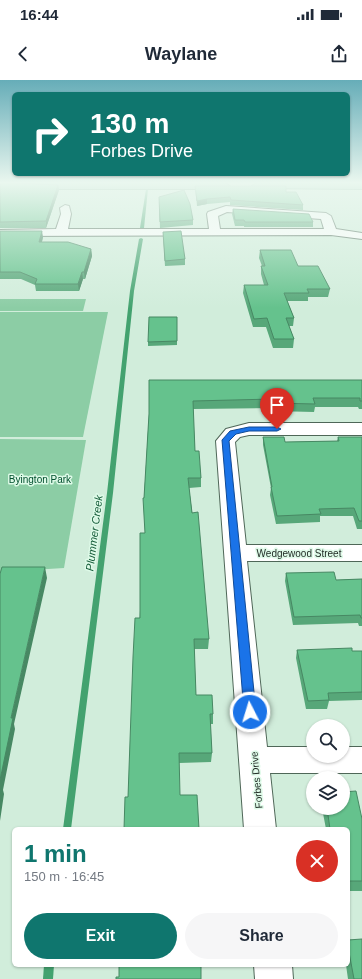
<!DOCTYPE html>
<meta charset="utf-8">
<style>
body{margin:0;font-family:Arial,sans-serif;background:#f6f6f7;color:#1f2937;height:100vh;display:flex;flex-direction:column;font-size:15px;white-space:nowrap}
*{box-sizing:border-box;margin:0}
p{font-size:13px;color:#747a83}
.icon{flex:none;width:22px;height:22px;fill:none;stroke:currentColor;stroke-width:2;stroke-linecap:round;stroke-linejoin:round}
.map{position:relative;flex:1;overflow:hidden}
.side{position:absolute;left:12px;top:747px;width:338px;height:140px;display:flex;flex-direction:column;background:#fff;border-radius:6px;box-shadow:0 1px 3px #0004}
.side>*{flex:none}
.hud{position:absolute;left:12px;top:12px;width:338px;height:84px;border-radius:6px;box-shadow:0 1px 3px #0004;background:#0f766e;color:#fff;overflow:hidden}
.controls{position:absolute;left:306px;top:639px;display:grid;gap:8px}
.controls a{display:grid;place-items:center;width:44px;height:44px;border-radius:50%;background:#fff;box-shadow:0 1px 3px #0004;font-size:20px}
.pin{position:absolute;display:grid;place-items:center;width:34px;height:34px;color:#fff;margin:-41px -17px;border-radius:50% 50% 50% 0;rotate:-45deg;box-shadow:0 0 4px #0007}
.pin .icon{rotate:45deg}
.me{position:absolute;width:44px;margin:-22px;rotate:355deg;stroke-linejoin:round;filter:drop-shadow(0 0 3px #0008)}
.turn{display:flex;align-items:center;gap:14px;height:84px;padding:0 12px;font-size:18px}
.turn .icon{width:52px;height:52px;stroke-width:2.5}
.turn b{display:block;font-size:28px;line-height:34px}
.round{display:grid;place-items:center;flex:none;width:42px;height:42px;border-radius:21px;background:#f6f6f7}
.headline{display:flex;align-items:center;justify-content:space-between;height:68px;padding:0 12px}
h1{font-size:24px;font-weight:600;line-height:30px;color:#0f766e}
.cta{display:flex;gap:8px;margin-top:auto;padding:8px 12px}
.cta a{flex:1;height:46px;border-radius:24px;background:#0f766e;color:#fff;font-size:16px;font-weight:600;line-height:46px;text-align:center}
.cta a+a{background:#f6f6f7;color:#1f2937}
.status{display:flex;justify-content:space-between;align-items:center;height:28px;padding:0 20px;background:#fff;direction:ltr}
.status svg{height:11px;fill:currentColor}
header{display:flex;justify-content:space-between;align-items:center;height:52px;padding:0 12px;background:#fff;font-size:18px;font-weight:600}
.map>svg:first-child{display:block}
.green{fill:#8ccda5}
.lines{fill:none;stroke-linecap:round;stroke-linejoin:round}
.stream{fill:#43a26f;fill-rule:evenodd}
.street-casing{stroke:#4f6758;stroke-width:2}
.primary-casing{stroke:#327953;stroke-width:2}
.street{fill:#fff;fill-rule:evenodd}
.primary{fill:#8ac8a8;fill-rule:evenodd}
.wall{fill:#57a779}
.shaded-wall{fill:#478863}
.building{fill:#65c28d;stroke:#478863}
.route{fill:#1a73e8;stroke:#114b97}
.labels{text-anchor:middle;stroke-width:3;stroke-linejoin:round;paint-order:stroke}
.park-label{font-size:10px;fill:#014f2d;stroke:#defae8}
.street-label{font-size:10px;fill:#1e2822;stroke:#defae8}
.water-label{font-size:11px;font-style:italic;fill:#175d3a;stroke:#defae8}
</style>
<div class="status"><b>16:44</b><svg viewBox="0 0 49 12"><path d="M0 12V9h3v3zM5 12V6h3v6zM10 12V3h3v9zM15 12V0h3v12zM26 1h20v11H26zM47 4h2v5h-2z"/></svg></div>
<header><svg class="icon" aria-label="back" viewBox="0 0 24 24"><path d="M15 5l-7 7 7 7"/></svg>Waylane<svg class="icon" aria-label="share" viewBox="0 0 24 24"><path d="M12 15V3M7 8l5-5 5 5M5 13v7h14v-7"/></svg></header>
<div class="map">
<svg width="362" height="899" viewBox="0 0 362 899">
<rect width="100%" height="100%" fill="#d1eddb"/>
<g class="green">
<path d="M0 219H86L83 231H0Z"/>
<path d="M0 232H108L83 357H0Z"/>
<path d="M0 359 86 360 64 488 0 492Z"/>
</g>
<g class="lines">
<g class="stream">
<path d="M147 108 148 109 144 148 142 149 140 148 146 109Z"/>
<path d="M141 158 143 159 134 211 113 413 71 749H63L107 413 130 211 139 159Z"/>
<path d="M44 885H54L53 899H43Z"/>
</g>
<defs>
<g id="street">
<path d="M65 125 69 126 71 134 68 149H209L207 134 208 132 226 126 326 133 331 136 336 149 362 153V159L331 155 0 156V150L56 149 61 134 60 128ZM227 132 321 139 324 149H220L218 136Z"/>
<path d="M249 343H362V355H249L240 357 235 362 246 465H362V481H247L267 667H313V676H343V667H362V693H270L276 749H244L216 361 226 349Z"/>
<path d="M254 885H292L293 899H255Z"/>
</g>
<g id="primary">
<path d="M0 102 225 103 230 106 225 109H51L0 106Z"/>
<path d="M257 103H362V109L254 108 252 106Z"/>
</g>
</defs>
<use href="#street" class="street-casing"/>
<use href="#primary" class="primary-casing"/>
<use href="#street" class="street"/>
<use href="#primary" class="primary"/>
</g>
<g class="wall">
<path d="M0 102 58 105 59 110 46 148H0Z"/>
<path d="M195 106 286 112 303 125V130L230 125V122L207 124 197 126Z"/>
<path d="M159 117 193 140V145L160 148Z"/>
<path d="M233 129 313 142V147H244V146H235L232 134Z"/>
<path d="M0 151 43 157 42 162 91 169 92 176 85 199H83L79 211H36L35 205 21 199H0Z"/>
<path d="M163 152 185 179V185L165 186Z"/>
<path d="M260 170 298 186 330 209 328 217H308V221H287L294 238 293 246H289L294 259 293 268H273L266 247H253L243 213 244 205H264L261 194V186H262L259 178Z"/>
<path d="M177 237V265L148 266V262Z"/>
<path d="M149 300H362V329H359L358 327H315L314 332 273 331 272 328 193 329 195 371 201 398V407L189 408 209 559 208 569H194L196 615 213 634V644H210L212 673 211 682 179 683 128 717 145 453 144 418 149 334Z"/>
<path d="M263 357 285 362 337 361 338 357H362V449H357L353 436H320V442L276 444 270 415 271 408 263 365Z"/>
<path d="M286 493 336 500 362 499V546H359L358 543 293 545 285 501Z"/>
<path d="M297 570 352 571H362V620L329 621 327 629H306L296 578Z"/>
<path d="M322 728H343L362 739V811H348V749H326Z"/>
<path d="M348 860 362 899H348L346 885H348Z"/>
</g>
<g class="shaded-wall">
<path d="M58 105 59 110 46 148V141Z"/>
<path d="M207 119V124L197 126V121Z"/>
<path d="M42 151 43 157 40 169 39 162Z"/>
<path d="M91 169 92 176 85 199 84 192Z"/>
<path d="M82 192 83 199 79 211 78 204Z"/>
<path d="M45 487 47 498 14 644 15 649 3 710 4 714 0 741V700L11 638Z"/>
</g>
<g class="building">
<path d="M0 102 58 105 46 141 0 142Z"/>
<path d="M195 106H286V112H296L303 125 231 120 230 117 207 119 197 121Z"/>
<path d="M184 110 190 124 193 140 160 142 159 117Z"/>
<path d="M233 129 309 134 313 142H245L244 140H235Z"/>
<path d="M0 151H42L39 162H68L91 169 84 192H82L78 204H35L37 199 20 192H0Z"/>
<path d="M181 151 185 179 165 181 163 152Z"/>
<path d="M260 170H291L298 186H318L330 209H307L309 213H284L294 238H286L294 259H274L267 238 254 239 244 205H268L261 186H265Z"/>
<path d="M149 237H177V261L148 262Z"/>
<path d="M149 300H362V321H360V318H313L315 324 273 323V319L193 321 195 371H199L201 398H188L192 433 198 432 209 559H194L196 615H212L213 634H210L212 673H179L180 715H197L199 749H124L125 717H128L133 577 135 538H140V453H145L143 418H144L149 334Z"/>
<path d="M263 357H284L285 362 339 361 338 357H362V441H359L354 428 319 429 321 434 277 436 271 407H272Z"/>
<path d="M2 487H45L11 638H13L0 700V494Z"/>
<path d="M334 492 336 500 362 499V538H361L360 535 294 537 286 493Z"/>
<path d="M352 568V571H362V612L328 613 329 620 308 621 297 570Z"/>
<path d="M356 711 362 739V801H348V749H330L327 728H343V712Z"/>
<path d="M362 859V899H354L348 867V860Z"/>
<path d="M119 885H201V899H116V897H119Z"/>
</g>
<linearGradient id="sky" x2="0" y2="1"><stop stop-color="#66adb8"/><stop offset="0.45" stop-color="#eaf7ef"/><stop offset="1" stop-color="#eaf7ef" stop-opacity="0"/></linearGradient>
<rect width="362" height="228" fill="url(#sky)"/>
<path class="route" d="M249 347H277L281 349 277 351H249L236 354 229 361 256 632 254 636 250 637 246 636 244 632 222 360 230 351Z"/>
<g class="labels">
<g class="park-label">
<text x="40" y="403">Byington Park</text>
</g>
<g class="street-label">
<text x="299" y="477">Wedgewood Street</text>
<text transform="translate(256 700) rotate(-95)" y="4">Forbes Drive</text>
</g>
<g class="water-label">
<text transform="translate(94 453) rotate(-83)" y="4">Plummer Creek</text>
</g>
</g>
</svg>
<div class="controls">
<a><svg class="icon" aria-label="search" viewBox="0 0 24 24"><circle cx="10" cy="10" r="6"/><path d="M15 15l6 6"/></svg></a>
<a><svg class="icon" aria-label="layers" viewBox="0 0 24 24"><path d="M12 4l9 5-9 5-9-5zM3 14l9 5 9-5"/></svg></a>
</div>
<div class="pin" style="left:277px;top:349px;background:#d93025"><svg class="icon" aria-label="arrive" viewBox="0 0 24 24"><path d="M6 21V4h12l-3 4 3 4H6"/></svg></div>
<svg class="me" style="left:250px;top:632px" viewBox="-20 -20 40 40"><circle r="17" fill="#1a73e8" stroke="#fff" stroke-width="3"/><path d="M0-11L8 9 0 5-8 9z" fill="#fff"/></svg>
<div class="hud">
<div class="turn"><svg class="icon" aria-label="right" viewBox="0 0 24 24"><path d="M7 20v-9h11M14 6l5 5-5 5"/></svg><div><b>130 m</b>Forbes Drive</div></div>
</div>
<section class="side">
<div class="headline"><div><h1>1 min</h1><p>150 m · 16:45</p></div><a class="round" style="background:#d93025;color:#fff"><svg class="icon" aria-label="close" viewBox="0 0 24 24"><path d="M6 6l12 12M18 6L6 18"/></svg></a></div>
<div class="cta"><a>Exit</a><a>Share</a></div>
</section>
</div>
